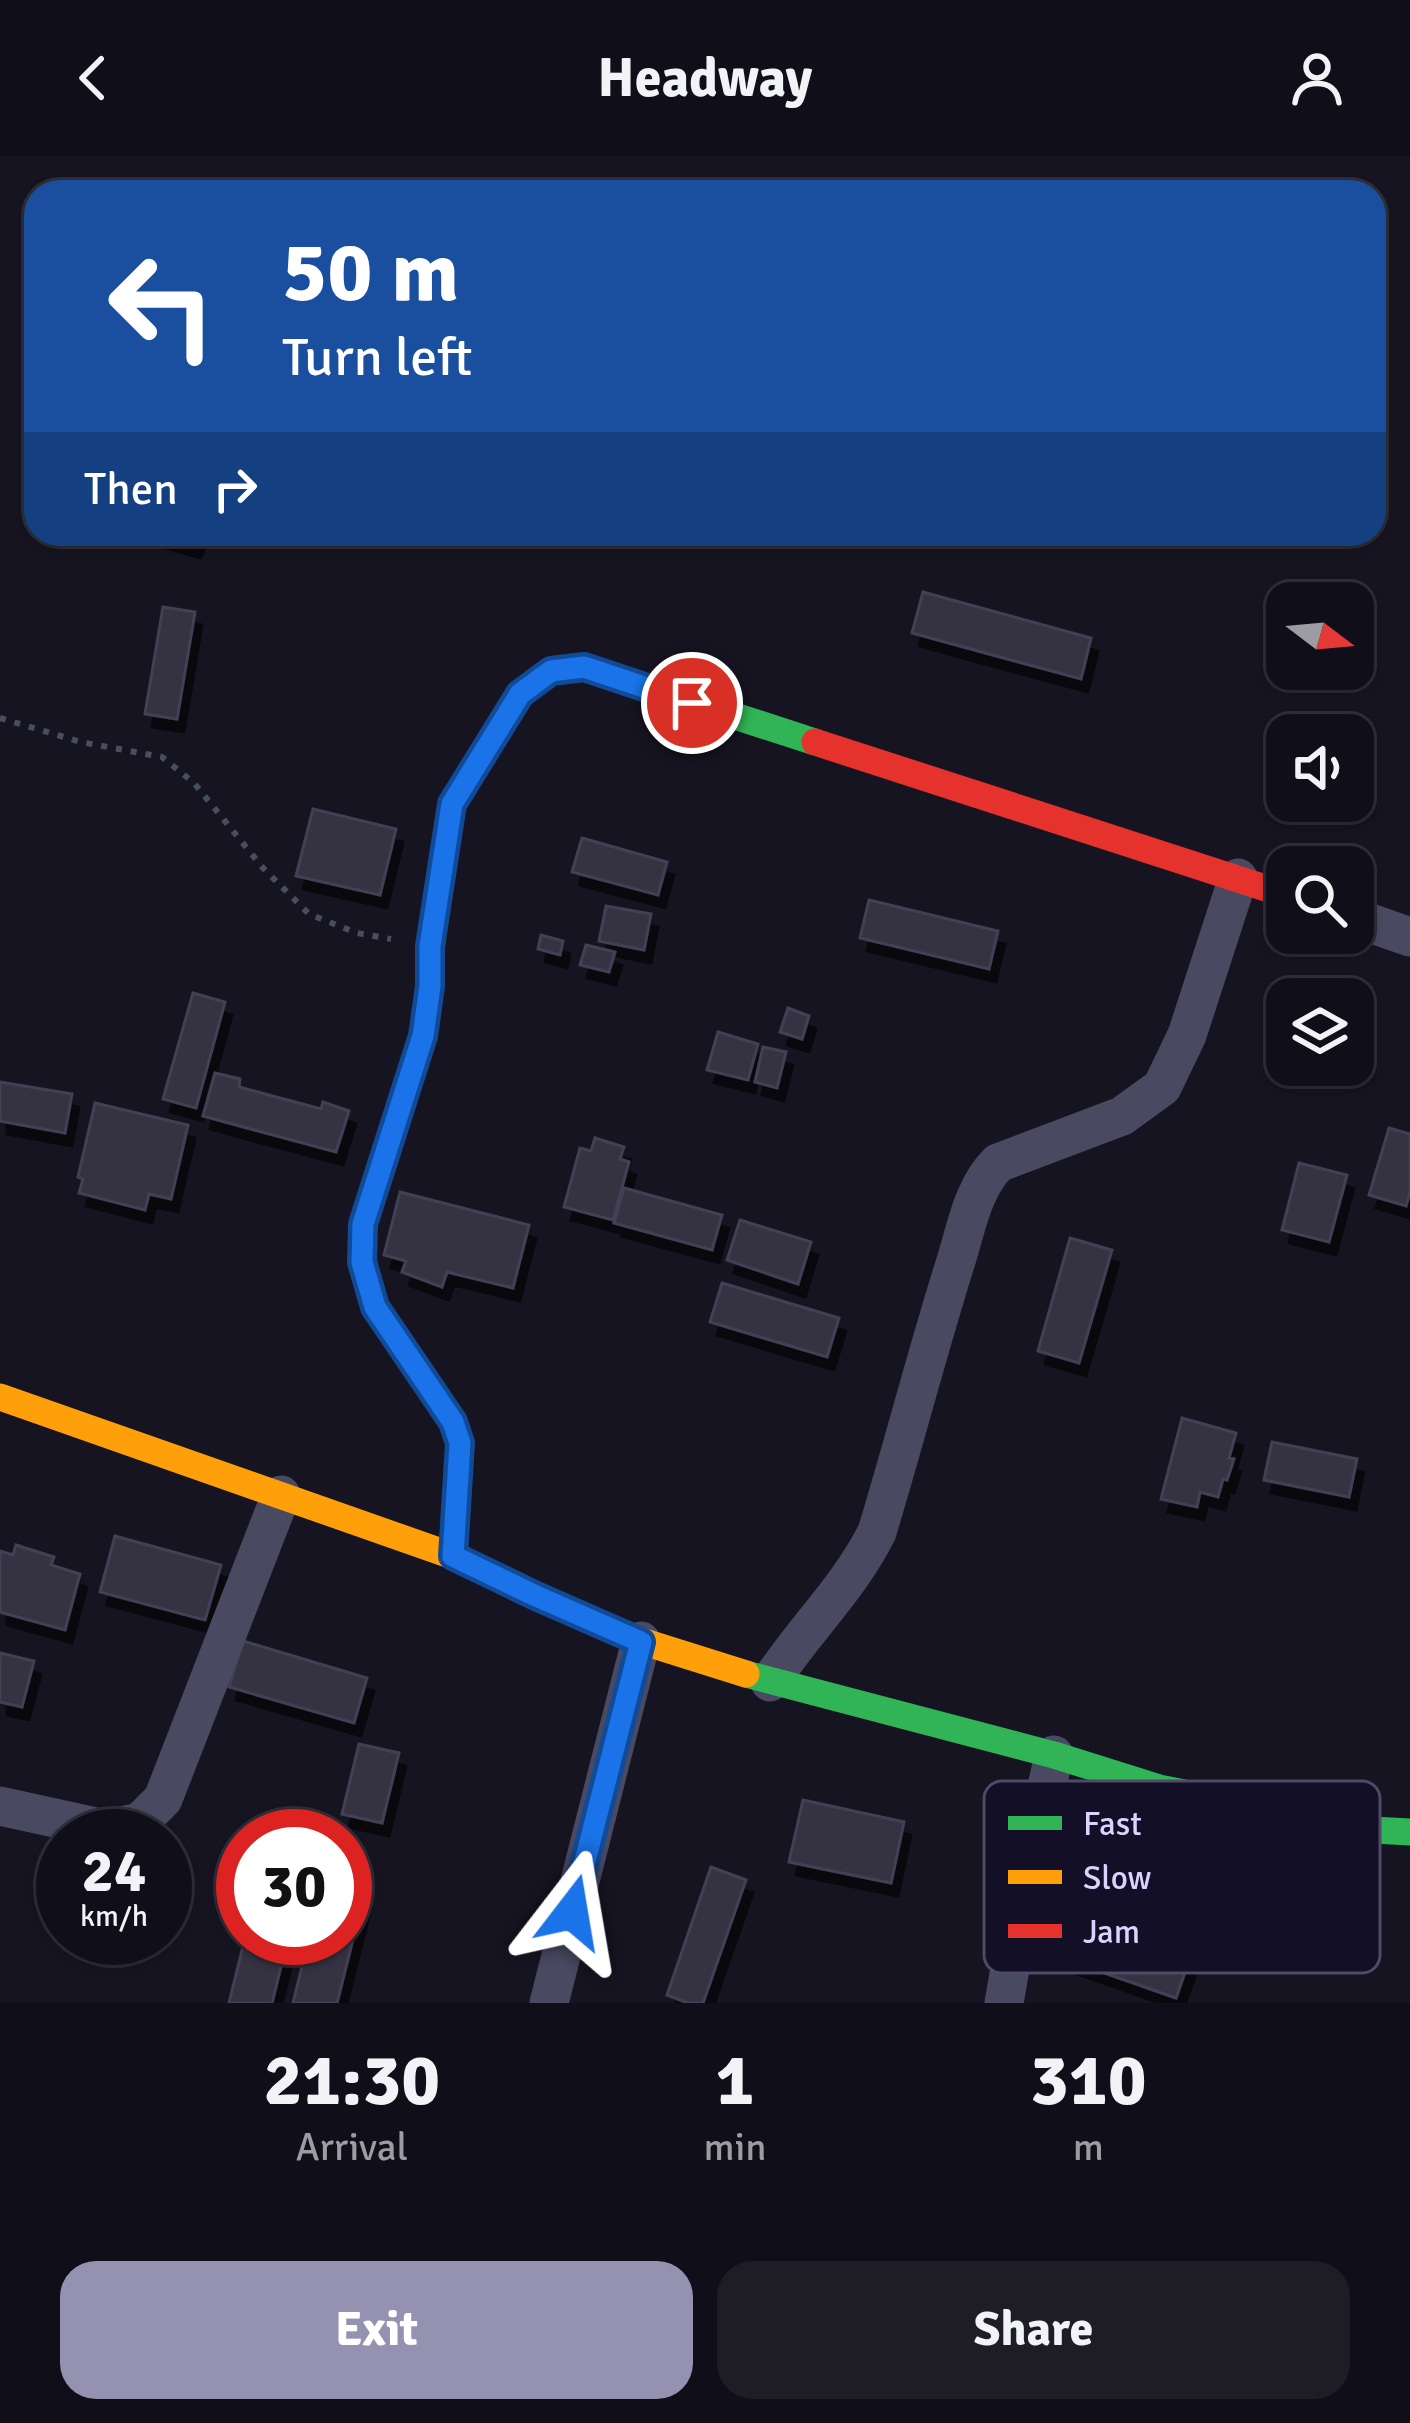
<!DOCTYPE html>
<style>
body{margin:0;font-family:Signika,sans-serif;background:#1e1d26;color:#f1f3f6;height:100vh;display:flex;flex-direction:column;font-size:45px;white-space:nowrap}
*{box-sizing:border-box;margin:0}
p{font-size:39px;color:#9c9ca2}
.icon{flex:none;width:66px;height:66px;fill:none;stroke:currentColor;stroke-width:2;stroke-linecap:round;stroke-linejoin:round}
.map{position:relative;height:1847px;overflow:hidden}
.side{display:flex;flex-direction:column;background:#100f19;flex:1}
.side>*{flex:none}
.guide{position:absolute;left:24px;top:24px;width:1362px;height:366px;border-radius:36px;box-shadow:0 3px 9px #0004,0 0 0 3px #302f38;background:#1a4fa0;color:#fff;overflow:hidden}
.needle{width:78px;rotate:106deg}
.tools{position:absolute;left:1266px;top:426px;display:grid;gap:24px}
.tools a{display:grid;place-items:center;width:108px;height:108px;border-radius:24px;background:#100f19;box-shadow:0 3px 9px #0004,0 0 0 3px #302f38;font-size:60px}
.speed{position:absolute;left:36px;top:1653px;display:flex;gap:24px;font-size:60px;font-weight:700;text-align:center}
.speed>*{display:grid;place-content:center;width:156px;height:156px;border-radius:50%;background:#100f19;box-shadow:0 3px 9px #0004,0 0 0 3px #302f38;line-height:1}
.speed small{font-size:30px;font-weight:400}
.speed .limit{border:18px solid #d22;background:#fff;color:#111}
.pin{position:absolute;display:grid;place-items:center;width:102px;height:102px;color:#fff;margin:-51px;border:6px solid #fff;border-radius:50%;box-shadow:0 3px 12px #0007}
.me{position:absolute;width:132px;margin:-66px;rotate:14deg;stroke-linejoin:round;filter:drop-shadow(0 0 9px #0008)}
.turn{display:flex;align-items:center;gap:42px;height:252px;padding:0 60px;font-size:54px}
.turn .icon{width:156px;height:156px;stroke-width:2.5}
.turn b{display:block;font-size:84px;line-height:102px}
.then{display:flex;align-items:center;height:114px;padding:0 60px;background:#0003;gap:24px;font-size:45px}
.eta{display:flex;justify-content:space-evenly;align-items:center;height:204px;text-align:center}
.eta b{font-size:72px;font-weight:700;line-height:84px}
.action{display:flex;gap:24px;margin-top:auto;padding:24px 60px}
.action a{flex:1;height:138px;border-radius:36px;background:#9591b1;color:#fff;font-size:48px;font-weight:700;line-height:138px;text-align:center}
.action a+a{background:#1e1d26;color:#f1f3f6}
header{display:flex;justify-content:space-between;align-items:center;height:156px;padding:0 60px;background:#100f19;font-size:54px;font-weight:700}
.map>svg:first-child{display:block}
.building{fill:#343243;stroke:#433f54;stroke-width:3;filter:url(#shadow)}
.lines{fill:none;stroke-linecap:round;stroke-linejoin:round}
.path{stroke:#44505f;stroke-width:6;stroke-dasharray:6 9;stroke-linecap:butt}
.street{stroke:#4a4962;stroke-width:39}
.fast{stroke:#30b455;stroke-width:27}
.slow{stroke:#ff9f0a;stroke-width:27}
.jam{stroke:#e5322d;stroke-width:27}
.route-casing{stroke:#114b97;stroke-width:30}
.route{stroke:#1a73e8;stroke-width:21}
.key{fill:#130f26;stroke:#4e4a67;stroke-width:3}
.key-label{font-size:33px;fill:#d9d4ff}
</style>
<header><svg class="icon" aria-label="back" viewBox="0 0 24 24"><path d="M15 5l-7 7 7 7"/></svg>Headway<svg class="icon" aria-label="person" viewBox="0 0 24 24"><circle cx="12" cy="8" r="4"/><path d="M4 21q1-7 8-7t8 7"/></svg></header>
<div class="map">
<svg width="1410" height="1847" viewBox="0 0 1410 1847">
<defs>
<filter id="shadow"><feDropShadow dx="7" dy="13" stdDeviation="0" flood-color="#0009"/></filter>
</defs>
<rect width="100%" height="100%" fill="#161421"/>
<g class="building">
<path d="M155 378H198L194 389Z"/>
<path d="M923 436 1091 482 1081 523 912 477Z"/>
<path d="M163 451 195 456 177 563 145 558Z"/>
<path d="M313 653 396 673 380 739 296 720Z"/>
<path d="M582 682 667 706 658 739 572 716Z"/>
<path d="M869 744 998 775 989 813 860 782Z"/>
<path d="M606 750 651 758 644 794 599 785Z"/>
<path d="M541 779 563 785 560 799 538 793Z"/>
<path d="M586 789 615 796 609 816 580 809Z"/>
<path d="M193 837 225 846 196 952 163 943Z"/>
<path d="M788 852 809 860 802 883 780 876Z"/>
<path d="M718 876 758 888 748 924 707 914Z"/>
<path d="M763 891 786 896 777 932 755 926Z"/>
<path d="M215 917 240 923 239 931 321 953 323 946 349 955 336 996 203 960Z"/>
<path d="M0 926 72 938 65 977 0 965Z"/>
<path d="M95 947 188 969 171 1043 149 1038 145 1054 79 1037 83 1023 78 1021Z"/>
<path d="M1389 972 1410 978V1036L1406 1050 1369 1039Z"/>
<path d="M595 982 624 991 620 1003 629 1006 613 1064 564 1051 580 992 591 995Z"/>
<path d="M1299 1007 1347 1019 1329 1086 1282 1074Z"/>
<path d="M624 1032 722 1059 712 1094 614 1067Z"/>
<path d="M400 1036 529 1069 513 1132 447 1116 442 1131 402 1116 406 1105 384 1099Z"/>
<path d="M740 1064 811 1086 798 1128 727 1104Z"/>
<path d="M1070 1082 1112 1094 1079 1207 1038 1195Z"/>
<path d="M722 1127 839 1162 827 1201 710 1166Z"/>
<path d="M1182 1262 1236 1277 1229 1302 1234 1303 1227 1324 1223 1323 1218 1341 1200 1336 1197 1351 1161 1343Z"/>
<path d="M1272 1286 1357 1303 1349 1341 1264 1324Z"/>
<path d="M115 1380 221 1409 205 1464 100 1436Z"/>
<path d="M16 1389 54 1401 51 1409 80 1418 65 1474 0 1456V1395L13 1399Z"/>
<path d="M243 1485 367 1522 354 1567 229 1531Z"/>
<path d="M0 1497 34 1505 22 1551 0 1546Z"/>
<path d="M359 1588 399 1597 382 1667 342 1658Z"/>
<path d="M803 1644 904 1666 891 1727 789 1706Z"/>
<path d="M711 1711 746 1724 703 1847H688L667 1839Z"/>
<path d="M345 1734 364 1739 337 1847H293L309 1782H345Z"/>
<path d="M1080 1742 1197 1782 1176 1842 1059 1801Z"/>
<path d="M245 1782H288L272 1847H229Z"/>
</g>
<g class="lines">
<path class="path" d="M0 562 81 586 162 601 194 627 263 712 309 758 357 777 391 783"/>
<g class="street">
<path d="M1353 761 1410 781"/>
<path d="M770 1526C804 1474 849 1432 877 1376 904 1287 927 1197 955 1108 966 1074 972 1033 998 1007L1122 960 1162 931 1187 879 1238 722"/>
<path d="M0 1650 105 1673 140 1666 163 1643 281 1339"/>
<path d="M549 1847 641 1485"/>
<path d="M1004 1847 1021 1749 1054 1599"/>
</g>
<g class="fast">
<path d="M432 779 452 648 521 538 551 515 584 511 815 586"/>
<path d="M746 1518 1054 1599 1159 1632 1373 1674 1410 1676"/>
</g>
<g class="slow">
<path d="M432 779 430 830 423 880 363 1068 362 1106 375 1151 453 1266 460 1287 453 1400"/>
<path d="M0 1241 453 1400 536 1440 641 1485 746 1518"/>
</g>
<path class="jam" d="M815 586 1287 739"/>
</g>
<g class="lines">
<defs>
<path id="route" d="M572 1756 641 1486 536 1440 453 1400 460 1287 453 1266 375 1151 362 1106 363 1068 423 880 430 830V790L452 648 520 538 551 515 584 511 692 547"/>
</defs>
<use href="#route" class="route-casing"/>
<use href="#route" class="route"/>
</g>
<rect x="984" y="1625" width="396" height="192" rx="18" class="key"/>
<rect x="1008" y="1660" width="54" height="14" fill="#30b455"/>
<rect x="1008" y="1714" width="54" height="14" fill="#ff9f0a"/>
<rect x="1008" y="1768" width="54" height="14" fill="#e5322d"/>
<g class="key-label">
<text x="1083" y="1679">Fast</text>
<text x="1083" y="1733">Slow</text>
<text x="1083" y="1787">Jam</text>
</g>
</svg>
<div class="tools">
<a><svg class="needle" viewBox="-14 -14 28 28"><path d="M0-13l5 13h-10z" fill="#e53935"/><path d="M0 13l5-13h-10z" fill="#9c9ca2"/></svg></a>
<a><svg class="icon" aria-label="sound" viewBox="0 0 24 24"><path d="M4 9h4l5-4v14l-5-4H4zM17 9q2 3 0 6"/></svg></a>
<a><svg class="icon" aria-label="search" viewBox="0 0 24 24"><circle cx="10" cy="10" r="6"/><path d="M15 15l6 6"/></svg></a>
<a><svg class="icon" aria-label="layers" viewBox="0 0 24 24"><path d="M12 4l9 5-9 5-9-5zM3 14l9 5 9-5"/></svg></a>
</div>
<div class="speed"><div>24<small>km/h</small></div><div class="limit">30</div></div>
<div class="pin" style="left:692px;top:547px;background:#d93025"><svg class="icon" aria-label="arrive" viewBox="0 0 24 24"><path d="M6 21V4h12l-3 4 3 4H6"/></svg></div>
<svg class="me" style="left:572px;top:1756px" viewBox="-20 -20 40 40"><path d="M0-17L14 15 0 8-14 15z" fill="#1a73e8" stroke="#fff" stroke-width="4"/></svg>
<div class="guide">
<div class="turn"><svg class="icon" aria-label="left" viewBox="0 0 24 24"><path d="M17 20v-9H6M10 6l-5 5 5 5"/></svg><div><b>50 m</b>Turn left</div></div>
<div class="then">Then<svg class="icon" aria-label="right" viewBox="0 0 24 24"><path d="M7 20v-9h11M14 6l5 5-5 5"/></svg></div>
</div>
</div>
<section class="side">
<div class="eta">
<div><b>21:30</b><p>Arrival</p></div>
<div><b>1</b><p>min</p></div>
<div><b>310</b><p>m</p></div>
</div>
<div class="action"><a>Exit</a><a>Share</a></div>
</section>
